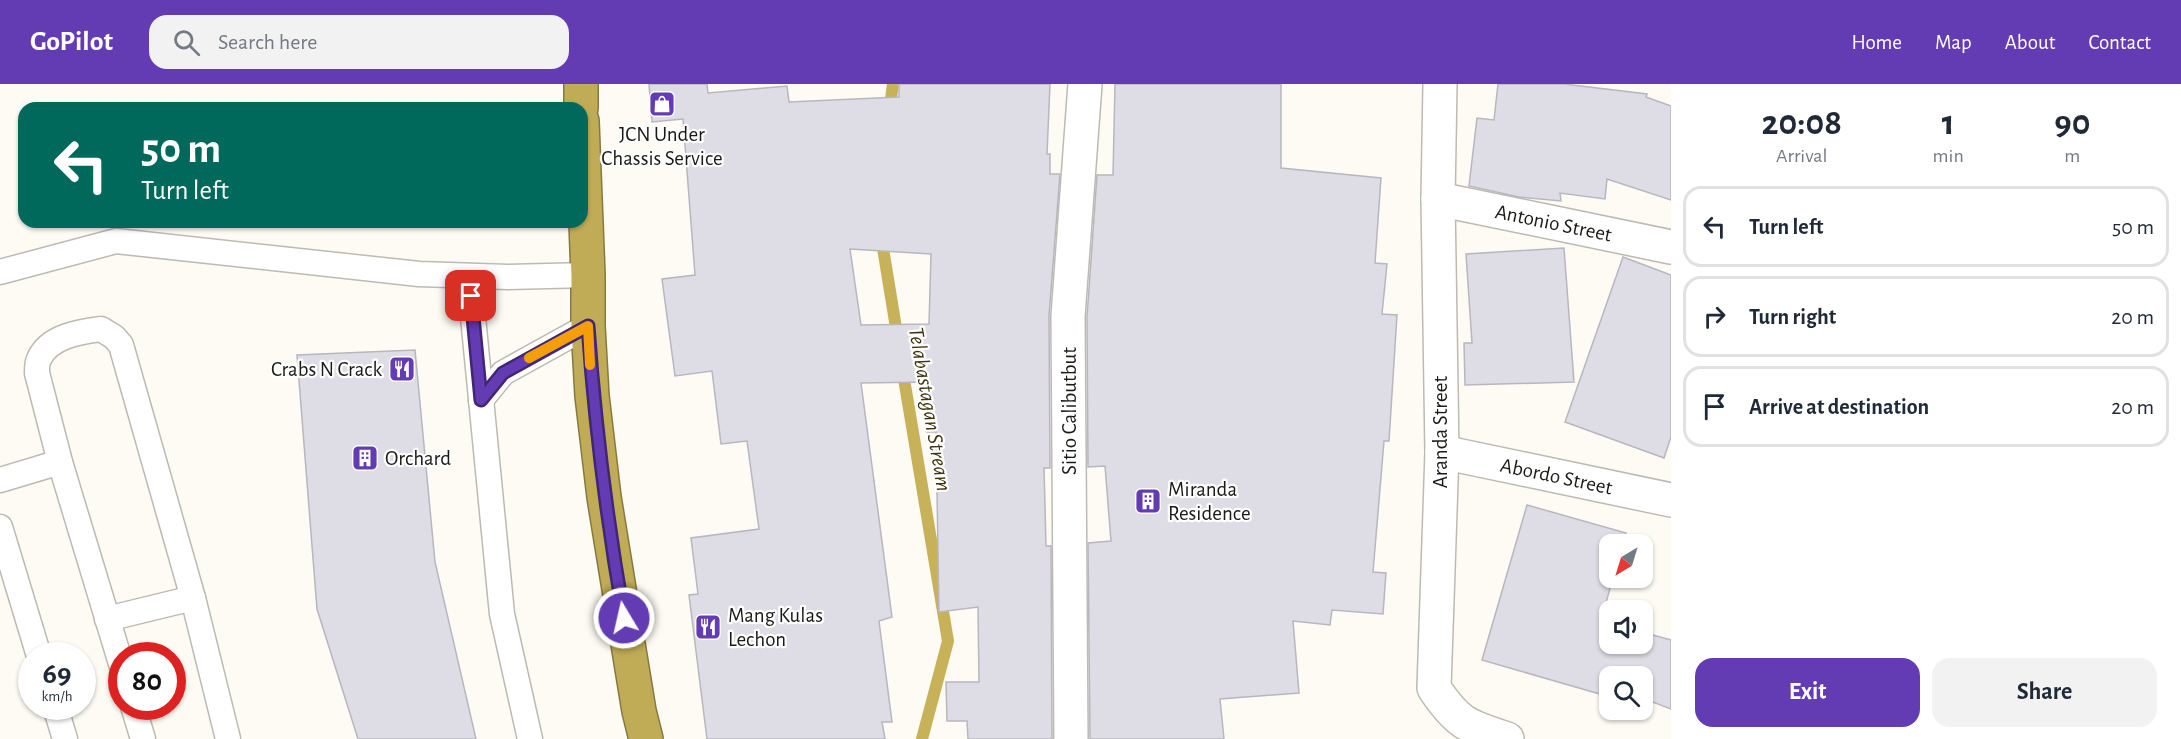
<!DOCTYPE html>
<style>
body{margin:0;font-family:"Alegreya Sans",sans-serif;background:#f2f2f3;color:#1f2937;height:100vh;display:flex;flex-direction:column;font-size:22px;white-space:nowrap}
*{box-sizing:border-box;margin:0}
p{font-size:20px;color:#747a83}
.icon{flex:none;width:33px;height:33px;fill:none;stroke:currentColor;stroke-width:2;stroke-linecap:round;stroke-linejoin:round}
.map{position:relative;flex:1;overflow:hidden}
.panel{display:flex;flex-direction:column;background:#fff;width:510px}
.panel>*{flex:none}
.banner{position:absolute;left:18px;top:18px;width:570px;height:126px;border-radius:18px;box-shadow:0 2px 4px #0004;background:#00695c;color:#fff;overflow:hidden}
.needle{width:39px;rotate:218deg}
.controls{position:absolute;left:1599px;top:450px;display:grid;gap:12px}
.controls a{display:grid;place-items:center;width:54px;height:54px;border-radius:12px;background:#fff;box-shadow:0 2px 4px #0004;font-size:30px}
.speed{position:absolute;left:18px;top:558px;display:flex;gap:12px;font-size:30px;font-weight:700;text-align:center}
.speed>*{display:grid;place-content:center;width:78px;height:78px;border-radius:50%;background:#fff;box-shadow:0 2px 4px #0004;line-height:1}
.speed small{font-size:15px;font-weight:400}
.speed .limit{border:9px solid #d22;background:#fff;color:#111}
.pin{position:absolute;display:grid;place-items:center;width:51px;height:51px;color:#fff;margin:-26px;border-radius:12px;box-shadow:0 3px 9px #0006}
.me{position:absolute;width:66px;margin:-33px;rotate:351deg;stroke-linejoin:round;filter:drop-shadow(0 0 4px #0008)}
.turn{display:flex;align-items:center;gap:21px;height:126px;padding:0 24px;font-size:27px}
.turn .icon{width:78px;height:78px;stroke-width:2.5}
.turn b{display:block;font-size:42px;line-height:51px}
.eta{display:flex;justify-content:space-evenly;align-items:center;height:102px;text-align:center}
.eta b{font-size:36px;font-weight:600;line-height:42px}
.cta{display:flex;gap:12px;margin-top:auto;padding:12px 24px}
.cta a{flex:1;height:69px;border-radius:18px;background:#633bb3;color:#fff;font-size:24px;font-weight:600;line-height:69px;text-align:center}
.cta a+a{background:#f2f2f3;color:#1f2937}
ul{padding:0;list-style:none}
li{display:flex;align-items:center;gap:18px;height:81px;margin:0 12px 9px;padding:0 12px;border:3px solid #e0e1e3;border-radius:18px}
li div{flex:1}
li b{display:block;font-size:22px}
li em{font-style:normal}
header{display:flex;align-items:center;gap:36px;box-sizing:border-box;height:84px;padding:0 30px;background:#633bb3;color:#fff}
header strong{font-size:28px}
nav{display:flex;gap:33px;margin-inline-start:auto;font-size:21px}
.search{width:420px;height:54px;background:#f2f2f3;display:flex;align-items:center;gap:15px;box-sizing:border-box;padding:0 21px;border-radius:18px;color:#747a83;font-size:22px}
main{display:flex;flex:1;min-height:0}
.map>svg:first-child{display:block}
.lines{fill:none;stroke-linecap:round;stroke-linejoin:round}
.stream{stroke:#c7b25a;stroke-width:12}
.building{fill:#dedce4;stroke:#b8b6be;stroke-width:1.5;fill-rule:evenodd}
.lane-casing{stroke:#bcbab2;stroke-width:27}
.street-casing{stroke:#bcbab2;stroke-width:36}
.highway-casing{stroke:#867940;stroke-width:36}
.lane{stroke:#fff;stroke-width:24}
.street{stroke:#fff;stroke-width:33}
.highway{stroke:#c0ac56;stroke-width:33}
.route-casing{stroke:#402674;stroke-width:15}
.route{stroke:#633bb3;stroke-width:10}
.slow{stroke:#f59e0b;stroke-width:10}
.labels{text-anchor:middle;stroke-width:4.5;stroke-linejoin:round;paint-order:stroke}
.poi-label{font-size:21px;fill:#1a1a17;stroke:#fff;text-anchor:start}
.street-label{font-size:21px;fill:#1a1a17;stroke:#fff}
.water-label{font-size:22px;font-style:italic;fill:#3e350f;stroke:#fff}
</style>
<header>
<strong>GoPilot</strong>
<div class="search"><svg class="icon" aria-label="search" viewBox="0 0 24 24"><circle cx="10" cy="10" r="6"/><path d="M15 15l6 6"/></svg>Search here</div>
<nav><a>Home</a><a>Map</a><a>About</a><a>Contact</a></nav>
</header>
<main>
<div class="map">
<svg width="1671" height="655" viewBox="0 0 1671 655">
<rect width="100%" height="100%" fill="#fdfbf3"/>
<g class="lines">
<g class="stream">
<path d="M889 29 893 0"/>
<path d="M881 152 898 256"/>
<path d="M902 283 948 557 922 655"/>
</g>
</g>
<g class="building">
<path d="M649 0H707L708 9 787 2 789 18 899 13V0H1050L1047 70H1050V90H1060L1049 232 1050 384H1044L1046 462H1051L1052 655H968L967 637H947L946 598H979L978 523 939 528 936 348H927L928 298 861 299 892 533 879 537 892 638H882L885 655H707L689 511 698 510 691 454 759 445 747 357 721 360 712 287 675 292 662 195 695 191 683 35 652 38ZM850 165 931 170 929 240 861 241Z"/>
<path d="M1115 0H1281V84L1381 94 1375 179 1387 180 1382 230 1397 231 1389 357H1384L1373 488 1386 489 1383 530 1332 526 1330 541 1293 537 1299 609 1220 615 1224 655H1090L1088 459 1111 457 1105 382 1088 383 1087 233 1097 91H1113Z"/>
<path d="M1498 0H1564L1647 10 1646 13 1671 22V116L1607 95 1605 115 1560 109 1561 117 1519 113 1469 102 1477 34 1494 36Z"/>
<path d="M1564 164 1574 298 1465 301 1464 259H1472L1466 170Z"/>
<path d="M1623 173 1671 191V353L1664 374 1565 338Z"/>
<path d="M415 266 435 478 476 655H358L317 525 297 271Z"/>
<path d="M1527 421 1626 449 1623 460H1610V494H1613L1601 536 1610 538V560H1642V548L1671 556V625L1642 614V592H1610V613L1482 576Z"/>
</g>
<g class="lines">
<defs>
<g id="lane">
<path d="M0 188 116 157 419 190 508 193 588 191"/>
<path d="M469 192 502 530 530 655"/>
<path d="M481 316 503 289 588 242"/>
<path d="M60 378 37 289C37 285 37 278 39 275 49 252 80 248 101 245L114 253 121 261 193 514"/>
<path d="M0 396 60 378 122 583"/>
<path d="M0 443 39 572"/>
<path d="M107 535 193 514 228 655"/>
<path d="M55 622 65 655"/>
<path d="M133 622 143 655"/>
</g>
<g id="street">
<path d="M1440 0 1438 115 1442 368 1434 604C1458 640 1467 642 1507 655"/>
<path id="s1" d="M1438 115 1671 163"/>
<path id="s2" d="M1442 368 1671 416"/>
<path d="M1071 655 1068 232 1085 0"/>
</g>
<g id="highway">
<path d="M581 0V24"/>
<path d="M582 37 588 191V242L592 312 604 413 620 511 639 627 646 655"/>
</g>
</defs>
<use href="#lane" class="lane-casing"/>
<use href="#street" class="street-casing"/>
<use href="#highway" class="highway-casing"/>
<use href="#lane" class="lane"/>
<use href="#street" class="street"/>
<use href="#highway" class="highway"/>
</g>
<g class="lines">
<defs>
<path id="route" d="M471 212 481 316 503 289 588 242C595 340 607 437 624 534"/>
</defs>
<use href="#route" class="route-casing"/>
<use href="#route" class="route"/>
<path class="slow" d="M529 274 588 242 590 281"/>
</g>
<defs>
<symbol id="shop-square" viewBox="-11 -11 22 22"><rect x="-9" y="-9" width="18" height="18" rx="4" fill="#633bb3" stroke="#fff"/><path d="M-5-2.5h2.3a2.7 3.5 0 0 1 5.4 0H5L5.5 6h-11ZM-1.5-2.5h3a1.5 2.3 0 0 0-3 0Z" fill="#fff"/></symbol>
<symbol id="restaurant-square" viewBox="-11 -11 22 22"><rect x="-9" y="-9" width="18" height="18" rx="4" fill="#633bb3" stroke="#fff"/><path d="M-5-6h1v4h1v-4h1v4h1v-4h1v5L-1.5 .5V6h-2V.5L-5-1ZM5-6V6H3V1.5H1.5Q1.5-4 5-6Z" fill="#fff"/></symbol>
<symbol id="building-square" viewBox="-11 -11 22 22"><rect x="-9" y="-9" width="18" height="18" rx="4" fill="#633bb3" stroke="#fff"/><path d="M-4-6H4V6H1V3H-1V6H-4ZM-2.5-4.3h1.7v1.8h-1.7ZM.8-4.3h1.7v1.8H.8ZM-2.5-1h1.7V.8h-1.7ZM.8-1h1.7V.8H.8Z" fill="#fff"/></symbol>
</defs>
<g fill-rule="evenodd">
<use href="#shop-square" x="647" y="5" width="30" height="30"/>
<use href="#restaurant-square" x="387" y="270" width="30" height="30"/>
<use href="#building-square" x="350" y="359" width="30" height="30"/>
<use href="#building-square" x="1133" y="402" width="30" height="30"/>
<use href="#restaurant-square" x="693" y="528" width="30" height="30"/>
</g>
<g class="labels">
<g class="poi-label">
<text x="662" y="57" text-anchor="middle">JCN Under<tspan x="662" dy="24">Chassis Service</tspan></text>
<text x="382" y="292" text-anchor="end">Crabs N Crack</text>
<text x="385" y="381">Orchard</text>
<text x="1168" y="412">Miranda<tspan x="1168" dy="24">Residence</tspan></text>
<text x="728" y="538">Mang Kulas<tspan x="728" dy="24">Lechon</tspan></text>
</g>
<g class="street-label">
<text dy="7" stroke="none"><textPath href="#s1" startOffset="118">Antonio Street</textPath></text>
<text transform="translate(1069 327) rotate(-90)" y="7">Sitio Calibutbut</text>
<text transform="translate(1440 348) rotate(-90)" y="7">Aranda Street</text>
<text dy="7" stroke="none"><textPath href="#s2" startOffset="117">Abordo Street</textPath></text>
</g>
<g class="water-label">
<text transform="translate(931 325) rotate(80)" y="8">Telabastagan Stream</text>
</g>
</g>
</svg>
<div class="controls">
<a><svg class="needle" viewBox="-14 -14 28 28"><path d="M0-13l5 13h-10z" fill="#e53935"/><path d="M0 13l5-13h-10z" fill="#747a83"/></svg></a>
<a><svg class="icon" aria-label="sound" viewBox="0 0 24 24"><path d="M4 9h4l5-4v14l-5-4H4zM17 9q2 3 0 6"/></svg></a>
<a><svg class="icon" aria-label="search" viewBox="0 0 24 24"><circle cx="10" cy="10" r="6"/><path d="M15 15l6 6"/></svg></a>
</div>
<div class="speed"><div>69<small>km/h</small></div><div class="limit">80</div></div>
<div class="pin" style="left:471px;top:212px;background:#d93025"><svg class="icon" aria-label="arrive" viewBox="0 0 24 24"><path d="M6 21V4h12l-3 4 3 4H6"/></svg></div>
<svg class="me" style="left:624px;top:534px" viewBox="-20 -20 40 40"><circle r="17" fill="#633bb3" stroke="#fff" stroke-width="3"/><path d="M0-11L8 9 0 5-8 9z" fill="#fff"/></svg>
<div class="banner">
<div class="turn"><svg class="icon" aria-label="left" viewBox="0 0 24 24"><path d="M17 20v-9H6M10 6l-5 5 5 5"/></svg><div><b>50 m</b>Turn left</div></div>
</div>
</div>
<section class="panel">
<div class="eta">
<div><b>20:08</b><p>Arrival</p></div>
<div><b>1</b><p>min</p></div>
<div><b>90</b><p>m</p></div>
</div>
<ul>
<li><svg class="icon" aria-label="left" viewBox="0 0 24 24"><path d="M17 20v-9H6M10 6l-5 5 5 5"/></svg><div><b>Turn left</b></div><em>50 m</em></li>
<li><svg class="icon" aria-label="right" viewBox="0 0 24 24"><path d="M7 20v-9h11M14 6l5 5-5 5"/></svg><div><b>Turn right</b></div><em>20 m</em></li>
<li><svg class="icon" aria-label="arrive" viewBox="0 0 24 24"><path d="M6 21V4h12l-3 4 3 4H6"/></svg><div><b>Arrive at destination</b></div><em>20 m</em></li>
</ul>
<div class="cta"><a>Exit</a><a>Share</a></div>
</section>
</main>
